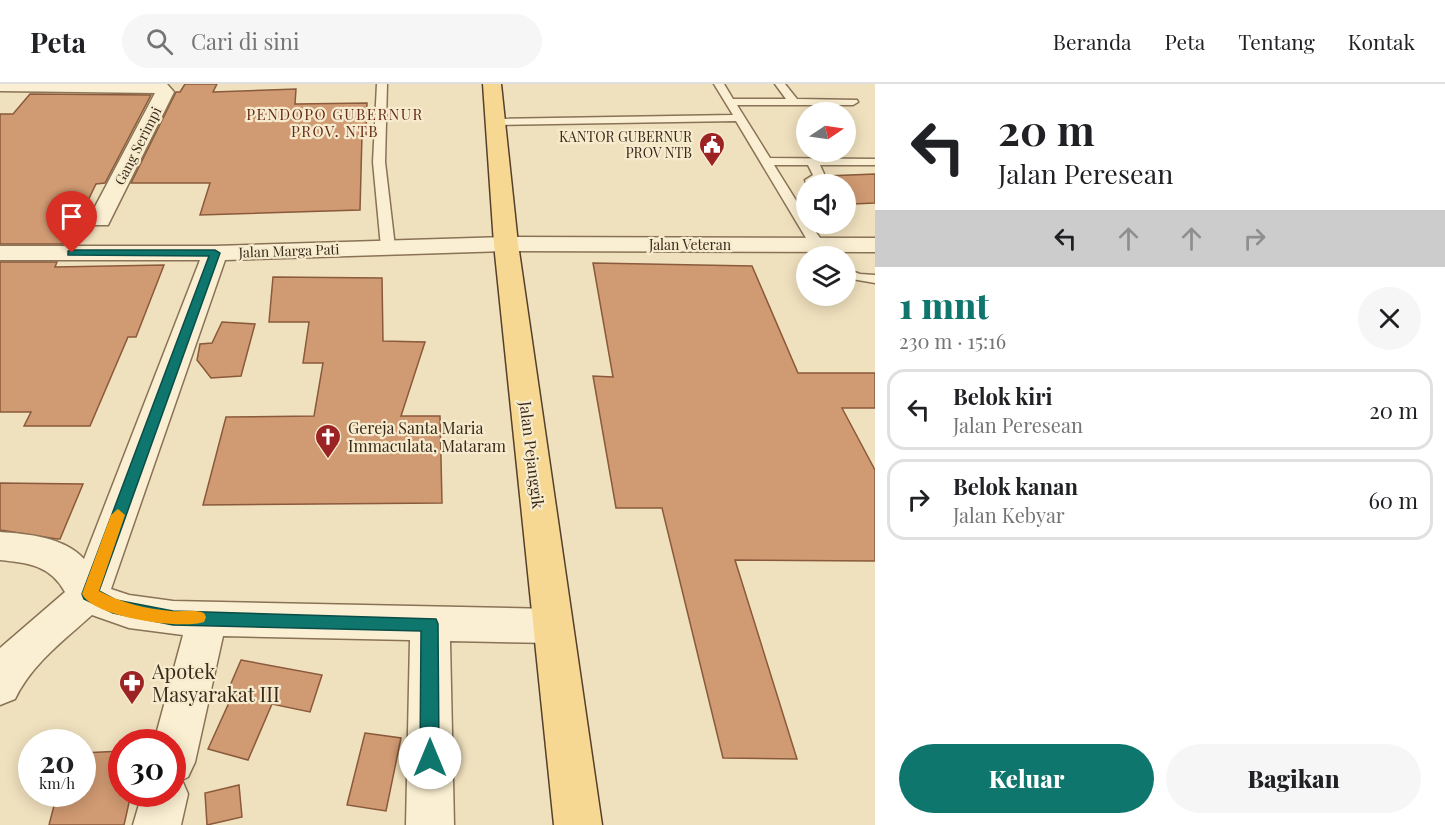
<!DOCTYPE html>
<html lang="id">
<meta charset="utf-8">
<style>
body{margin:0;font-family:"Playfair Display",serif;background:#f6f6f6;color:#202124;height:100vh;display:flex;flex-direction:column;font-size:22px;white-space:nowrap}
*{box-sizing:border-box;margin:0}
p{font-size:20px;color:#757577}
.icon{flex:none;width:33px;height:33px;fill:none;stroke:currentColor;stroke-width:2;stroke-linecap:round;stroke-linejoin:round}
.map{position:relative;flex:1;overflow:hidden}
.details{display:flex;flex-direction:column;background:#fff;width:570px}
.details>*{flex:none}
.guide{background:#fff;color:#202124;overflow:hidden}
.needle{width:39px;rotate:77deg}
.buttons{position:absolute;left:796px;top:18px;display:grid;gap:12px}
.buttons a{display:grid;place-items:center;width:60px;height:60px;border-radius:50%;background:#fff;box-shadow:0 3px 15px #0003;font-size:30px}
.speed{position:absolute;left:18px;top:645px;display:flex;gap:12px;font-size:30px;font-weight:700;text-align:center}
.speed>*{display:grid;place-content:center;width:78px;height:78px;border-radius:50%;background:#fff;box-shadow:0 3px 15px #0003;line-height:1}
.speed small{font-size:15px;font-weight:400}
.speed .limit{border:9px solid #d22;background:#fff;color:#111}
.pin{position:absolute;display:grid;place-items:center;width:51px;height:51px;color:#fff;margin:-62px -26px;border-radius:50% 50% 50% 0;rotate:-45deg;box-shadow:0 0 6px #0007}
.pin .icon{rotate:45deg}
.me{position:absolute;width:66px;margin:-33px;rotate:0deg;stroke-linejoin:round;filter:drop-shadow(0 0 4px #0008)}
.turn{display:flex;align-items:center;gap:21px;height:126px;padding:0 24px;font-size:27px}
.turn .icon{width:78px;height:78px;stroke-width:2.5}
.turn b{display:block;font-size:42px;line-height:51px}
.lanes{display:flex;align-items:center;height:57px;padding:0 24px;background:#0003;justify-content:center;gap:30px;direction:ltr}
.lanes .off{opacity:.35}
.round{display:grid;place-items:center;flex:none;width:63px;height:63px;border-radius:32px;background:#f6f6f6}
.headline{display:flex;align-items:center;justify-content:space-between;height:102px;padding:0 24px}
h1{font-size:36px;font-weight:800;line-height:45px;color:#0f766e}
.primary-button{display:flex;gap:12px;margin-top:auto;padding:12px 24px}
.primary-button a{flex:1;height:69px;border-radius:36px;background:#0f766e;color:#fff;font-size:24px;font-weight:800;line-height:69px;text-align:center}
.primary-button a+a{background:#f6f6f6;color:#202124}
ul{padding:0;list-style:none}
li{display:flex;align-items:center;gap:18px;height:81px;margin:0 12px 9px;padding:0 12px;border:3px solid #e0e0e0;border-radius:18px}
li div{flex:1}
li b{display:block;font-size:22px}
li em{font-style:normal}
header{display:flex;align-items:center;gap:36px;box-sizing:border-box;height:84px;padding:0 30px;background:#fff;border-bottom:2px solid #e0e0e0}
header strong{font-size:28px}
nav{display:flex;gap:33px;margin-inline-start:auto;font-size:21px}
.search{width:420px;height:54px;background:#f6f6f6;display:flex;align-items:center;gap:15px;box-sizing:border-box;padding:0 21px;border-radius:33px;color:#757577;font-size:22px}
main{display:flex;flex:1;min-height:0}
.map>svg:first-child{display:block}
.building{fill:#d09a72;stroke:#895a3b;stroke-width:1.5}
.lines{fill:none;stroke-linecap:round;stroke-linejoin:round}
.lane-casing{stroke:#897256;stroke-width:3}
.street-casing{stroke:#897256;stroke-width:3}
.primary-casing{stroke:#563f2b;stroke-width:3}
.lane{fill:#faefd2;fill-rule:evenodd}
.street{fill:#faefd2;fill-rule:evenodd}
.primary{fill:#f6d893;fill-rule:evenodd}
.route{fill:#0f766e;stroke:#0a4d48;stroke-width:1.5}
.slow{fill:#f59e0b}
.labels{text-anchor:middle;stroke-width:4.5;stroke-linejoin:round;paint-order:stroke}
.far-poi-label{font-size:14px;fill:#38291b;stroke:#f7ebce;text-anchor:end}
.far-street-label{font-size:14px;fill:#38291b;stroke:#f7ebce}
.far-neighbourhood-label{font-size:15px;letter-spacing:1.5px;fill:#662a19;stroke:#f7ebce}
.poi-label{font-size:16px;fill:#38291b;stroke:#f7ebce;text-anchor:start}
.street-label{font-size:16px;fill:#38291b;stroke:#f7ebce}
.near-poi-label{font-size:20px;fill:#38291b;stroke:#f7ebce;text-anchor:start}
</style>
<header>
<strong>Peta</strong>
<div class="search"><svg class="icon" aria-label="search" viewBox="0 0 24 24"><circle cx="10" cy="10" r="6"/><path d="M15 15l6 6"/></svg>Cari di sini</div>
<nav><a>Beranda</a><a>Peta</a><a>Tentang</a><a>Kontak</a></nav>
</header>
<main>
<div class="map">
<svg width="875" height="741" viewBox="0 0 875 741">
<rect width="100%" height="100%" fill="#f0e1be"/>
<g class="building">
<path d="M185 0H217L213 8 296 5 295 20 367 19 366 51H362L360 126 200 131 210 99H131L176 8H180Z"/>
<path d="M30 10 151 11 105 99 96 100 67 160H0V30H13Z"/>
<path d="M875 90V119L853 120 846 112V100H835L827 92Z"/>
<path d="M0 178H57L55 183 164 181 136 253H128L90 342H24L31 328H0Z"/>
<path d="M593 179 752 182 798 289H875V324H842L875 386V477L735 476 797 675 723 674 662 424H616L593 292 613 293Z"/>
<path d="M273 193 382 194 383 257 425 258 401 332H440L442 419 203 421 226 333 314 332 323 279H303L309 238H269Z"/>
<path d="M222 238 255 240 241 292 211 294 197 276 200 260 212 259Z"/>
<path d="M0 399 83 400 60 455H57L0 446Z"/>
<path d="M241 576 322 591 310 628 272 620 248 676 208 665 232 612 226 611Z"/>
<path d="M365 649 401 654 386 727 347 721Z"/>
<path d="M122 667V710H131L124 741H49L57 710H82V669Z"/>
<path d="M239 701 242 733 207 741 205 709Z"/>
</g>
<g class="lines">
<defs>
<g id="lane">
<path d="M377 0H387L385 78 395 163 388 167 381 163 373 78Z"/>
<path d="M714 0H724L733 15H786L775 0H785L797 15 857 16 858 18 853 21H737L770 74 875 75V81H820L825 92 817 97 818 100 807 101 805 96 813 91 808 81H774L807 134V140H810L833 172H820L812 164 736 37 496 41 491 38 496 35 733 31Z"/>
<path d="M846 185 860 190 875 191V199L846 194Z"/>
</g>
<g id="street">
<path d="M0 0H167L174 8 108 141H92L88 136 155 9 0 7Z"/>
<path d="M506 153 875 154V168L506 167 225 176 111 505 129 511 173 517 553 525 567 530 573 542 567 554 553 559 450 557 454 741H406L410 556 223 552 195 678 188 693 182 696 188 710 181 741H133L142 710H172V658H154L183 551 129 544 92 531C63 557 32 580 15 615L0 621V564L65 508C50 481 28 479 0 476V448C28 450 64 453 84 475L200 176H0V162H215Z"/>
</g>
<path id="primary" d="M483 0H501L518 160 602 741H554L494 160Z"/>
</defs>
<use href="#lane" class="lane-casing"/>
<use href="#street" class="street-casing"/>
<use href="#primary" class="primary-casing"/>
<use href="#lane" class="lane"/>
<use href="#street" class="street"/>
<use href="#primary" class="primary"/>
</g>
<path class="route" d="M72 166H215L220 169 99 507 116 516 173 527 436 535 438 540 439 674 436 680 430 683 423 680 420 674 421 547 173 541 113 529 84 515 82 510 209 172 68 171V167Z"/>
<path class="slow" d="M118 425 125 431 99 507C122 519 146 525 171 527 182 528 193 525 204 529L206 533 204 538C181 546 93 533 82 510L111 431Z"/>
<defs>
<symbol id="civic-pin" viewBox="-11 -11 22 30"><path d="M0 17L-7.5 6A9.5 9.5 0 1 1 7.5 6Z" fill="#9b2323" stroke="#f7ebce"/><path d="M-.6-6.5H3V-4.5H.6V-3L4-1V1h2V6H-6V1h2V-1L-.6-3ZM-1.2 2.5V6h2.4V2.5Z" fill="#fff"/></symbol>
<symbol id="church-pin" viewBox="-11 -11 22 30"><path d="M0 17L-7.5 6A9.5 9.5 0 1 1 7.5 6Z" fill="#9b2323" stroke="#f7ebce"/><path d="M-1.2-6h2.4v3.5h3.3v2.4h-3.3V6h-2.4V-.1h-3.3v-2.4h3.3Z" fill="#fff"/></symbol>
<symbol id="pharmacy-pin" viewBox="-11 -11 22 30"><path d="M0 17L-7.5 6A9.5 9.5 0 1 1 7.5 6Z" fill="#9b2323" stroke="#f7ebce"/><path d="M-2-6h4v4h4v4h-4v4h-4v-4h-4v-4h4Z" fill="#fff"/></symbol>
</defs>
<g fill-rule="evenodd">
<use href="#civic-pin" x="697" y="46" width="30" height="40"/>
<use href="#church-pin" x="313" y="338" width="30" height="40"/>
<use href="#pharmacy-pin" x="117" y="584" width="30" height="40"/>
</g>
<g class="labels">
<g class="far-poi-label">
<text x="692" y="58">KANTOR GUBERNUR<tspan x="692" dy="16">PROV NTB</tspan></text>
</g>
<g class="far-street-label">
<text transform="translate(138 62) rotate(-63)" y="5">Gang Serimpi</text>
<text x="690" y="166">Jalan Veteran</text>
<text transform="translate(289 167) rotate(-2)" y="5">Jalan Marga Pati</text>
</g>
<g class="far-neighbourhood-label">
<text x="335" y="36">PENDOPO GUBERNUR<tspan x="335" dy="17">PROV. NTB</tspan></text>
</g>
<g class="poi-label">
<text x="348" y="350">Gereja Santa Maria<tspan x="348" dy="18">Immaculata, Mataram</tspan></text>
</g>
<g class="street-label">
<text transform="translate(532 371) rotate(83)" y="6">Jalan Pejanggik</text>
</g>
<g class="near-poi-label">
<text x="152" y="595">Apotek<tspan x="152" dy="23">Masyarakat III</tspan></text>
</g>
</g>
</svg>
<div class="buttons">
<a><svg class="needle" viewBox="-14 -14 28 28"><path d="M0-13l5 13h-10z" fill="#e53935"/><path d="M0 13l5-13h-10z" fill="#757577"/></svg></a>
<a><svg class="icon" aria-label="sound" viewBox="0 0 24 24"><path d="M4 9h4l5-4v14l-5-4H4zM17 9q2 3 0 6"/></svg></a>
<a><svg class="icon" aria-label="layers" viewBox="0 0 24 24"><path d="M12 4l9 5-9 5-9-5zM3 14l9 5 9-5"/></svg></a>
</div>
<div class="speed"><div>20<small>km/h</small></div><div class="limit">30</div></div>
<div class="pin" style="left:72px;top:169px;background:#d93025"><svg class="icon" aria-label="arrive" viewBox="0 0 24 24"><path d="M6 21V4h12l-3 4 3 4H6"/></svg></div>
<svg class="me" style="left:430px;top:674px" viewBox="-20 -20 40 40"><circle r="19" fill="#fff"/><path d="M0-13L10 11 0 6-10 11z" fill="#0f766e"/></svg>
</div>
<section class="details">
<div class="guide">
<div class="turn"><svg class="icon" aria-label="left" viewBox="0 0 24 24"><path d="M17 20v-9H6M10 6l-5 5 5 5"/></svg><div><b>20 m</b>Jalan Peresean</div></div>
<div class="lanes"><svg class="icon" aria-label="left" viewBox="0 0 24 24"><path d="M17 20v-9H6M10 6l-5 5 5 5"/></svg><svg class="icon off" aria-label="ahead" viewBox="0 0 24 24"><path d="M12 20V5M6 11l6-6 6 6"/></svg><svg class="icon off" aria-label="ahead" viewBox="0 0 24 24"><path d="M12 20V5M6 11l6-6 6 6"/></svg><svg class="icon off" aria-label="right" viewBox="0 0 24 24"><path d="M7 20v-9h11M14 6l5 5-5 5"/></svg></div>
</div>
<div class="headline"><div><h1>1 mnt</h1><p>230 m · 15:16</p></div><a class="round"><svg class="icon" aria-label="close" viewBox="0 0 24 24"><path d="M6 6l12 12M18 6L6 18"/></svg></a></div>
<ul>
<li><svg class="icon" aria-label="left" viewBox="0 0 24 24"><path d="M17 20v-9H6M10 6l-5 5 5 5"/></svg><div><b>Belok kiri</b><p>Jalan Peresean</p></div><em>20 m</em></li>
<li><svg class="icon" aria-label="right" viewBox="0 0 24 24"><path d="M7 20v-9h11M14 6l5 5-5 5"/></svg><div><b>Belok kanan</b><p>Jalan Kebyar</p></div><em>60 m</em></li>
</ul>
<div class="primary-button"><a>Keluar</a><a>Bagikan</a></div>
</section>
</main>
